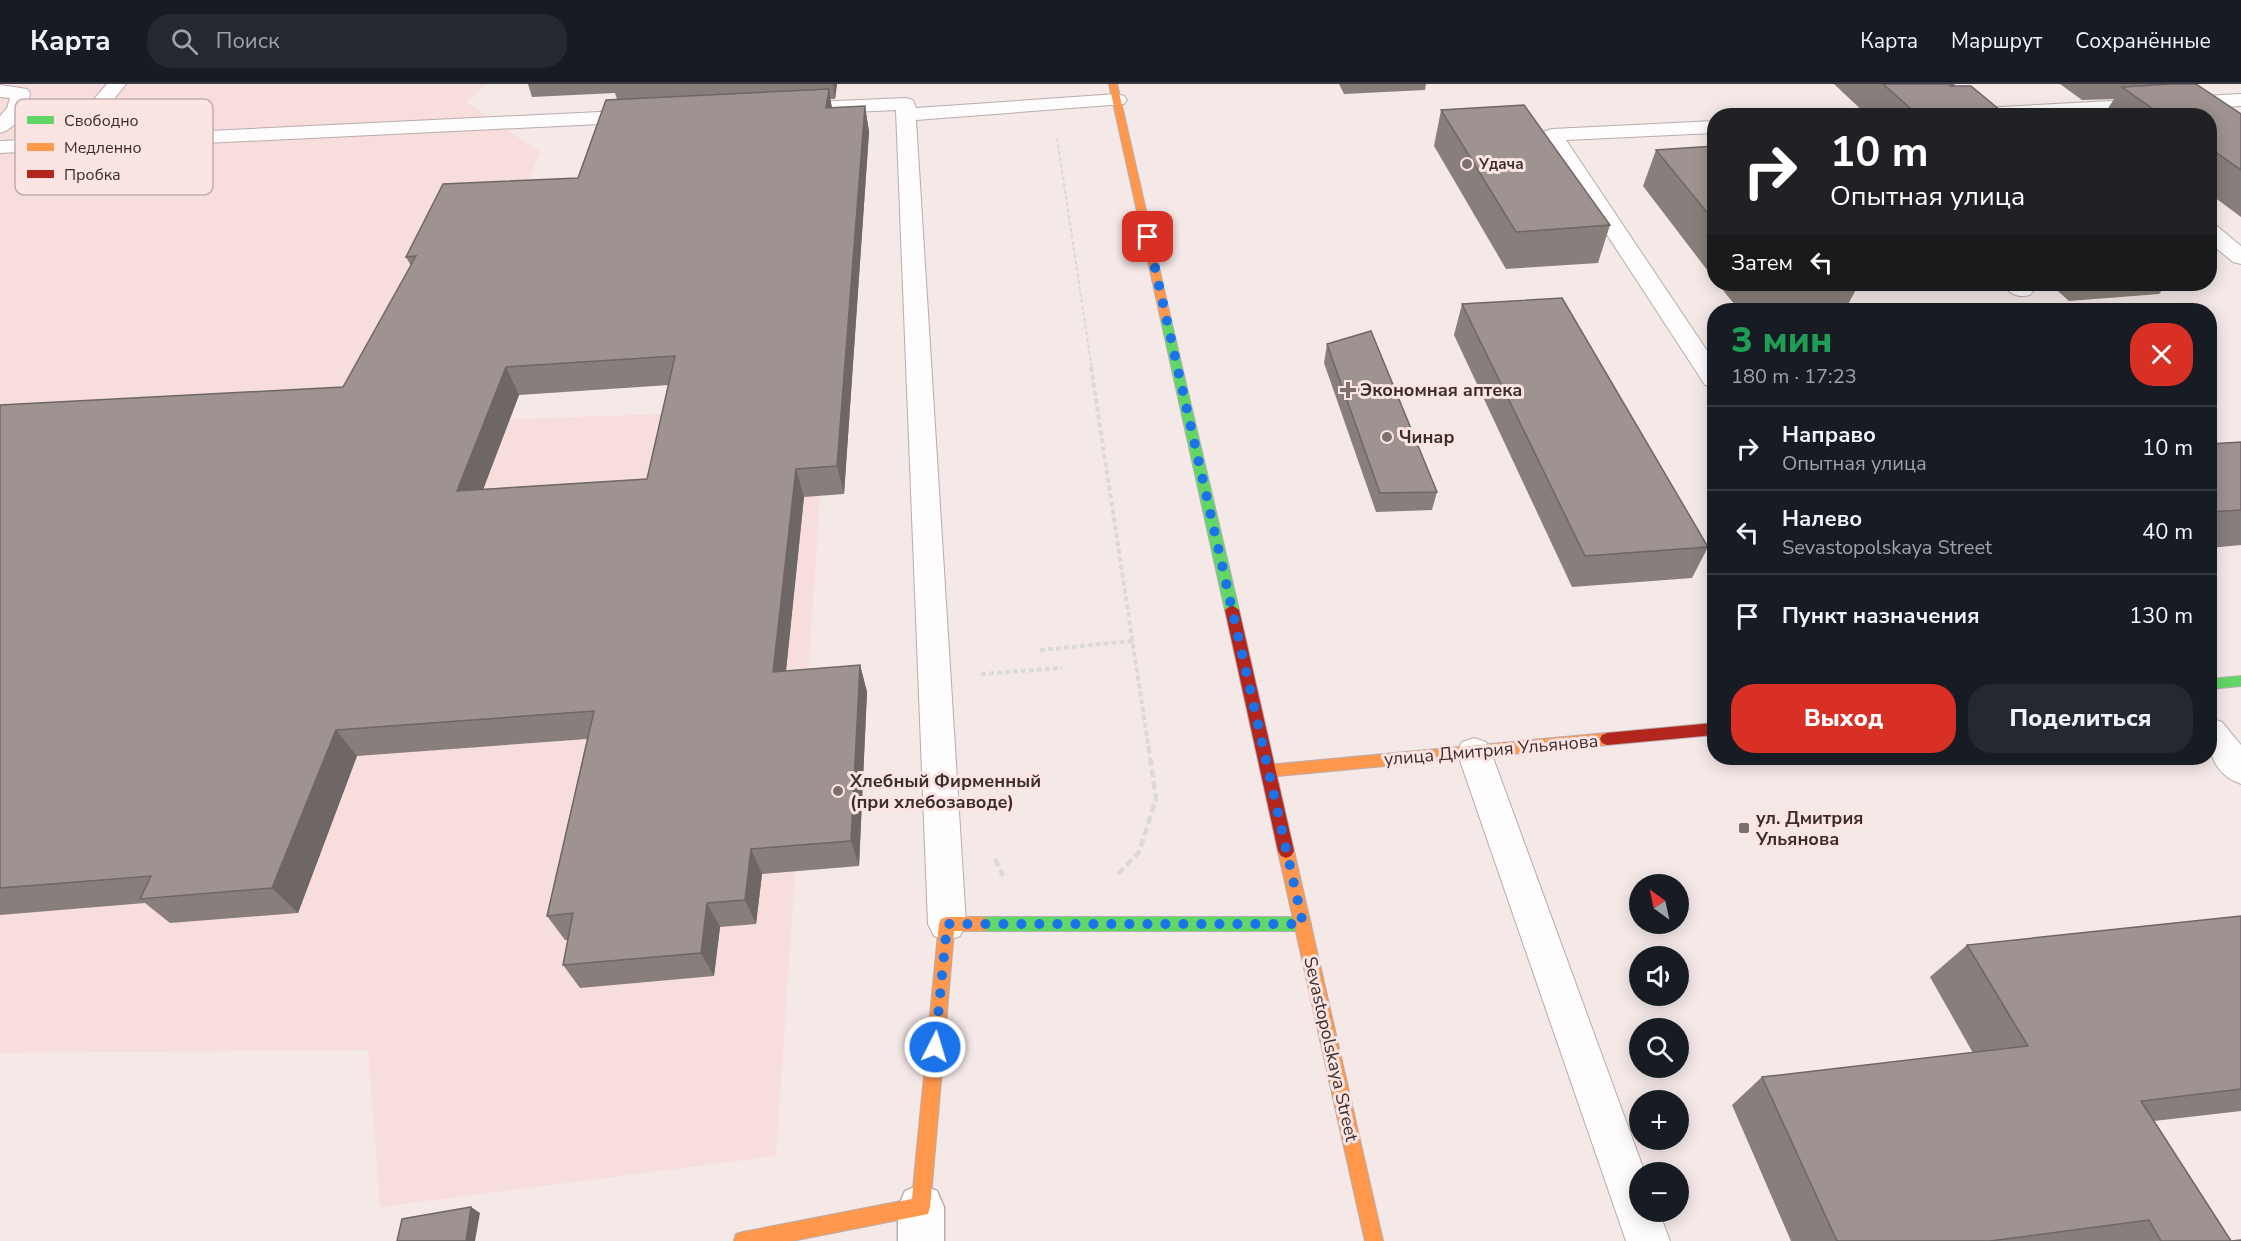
<!DOCTYPE html>
<html lang="ru">
<meta charset="utf-8">
<style>
body{margin:0;font-family:"Nunito Sans",sans-serif;background:#242831;color:#f1f3f6;height:100vh;display:flex;flex-direction:column;font-size:22px;white-space:nowrap}
*{box-sizing:border-box;margin:0}
p{font-size:20px;color:#9ea1a6}
.icon{flex:none;width:33px;height:33px;fill:none;stroke:currentColor;stroke-width:2;stroke-linecap:round;stroke-linejoin:round}
.map{position:relative;flex:1;overflow:hidden}
.drawer{position:absolute;left:1707px;top:219px;width:510px;height:462px;display:flex;flex-direction:column;background:#171b24;border-radius:24px;box-shadow:0 3px 15px #0003}
.drawer>*{flex:none}
.banner{position:absolute;left:1707px;top:24px;width:510px;height:183px;border-radius:24px;box-shadow:0 3px 15px #0003;background:#202124;color:#fff;overflow:hidden}
.needle{width:39px;rotate:327deg}
.controls{position:absolute;left:1629px;top:790px;display:grid;gap:12px}
.controls a{display:grid;place-items:center;width:60px;height:60px;border-radius:50%;background:#171b24;box-shadow:0 3px 15px #0003;font-size:30px}
.pin{position:absolute;display:grid;place-items:center;width:51px;height:51px;color:#fff;margin:-26px;border-radius:12px;box-shadow:0 3px 9px #0006}
.me{position:absolute;width:66px;margin:-33px;rotate:5deg;stroke-linejoin:round;filter:drop-shadow(0 0 4px #0008)}
.turn{display:flex;align-items:center;gap:21px;height:126px;padding:0 24px;font-size:27px}
.turn .icon{width:78px;height:78px;stroke-width:2.5}
.turn b{display:block;font-size:42px;line-height:51px}
.then{display:flex;align-items:center;height:57px;padding:0 24px;background:#0003;gap:12px;font-size:22px}
.round{display:grid;place-items:center;flex:none;width:63px;height:63px;border-radius:24px;background:#242831}
.summary{display:flex;align-items:center;justify-content:space-between;height:102px;padding:0 24px}
h1{font-size:36px;font-weight:800;line-height:45px;color:#1e9e55}
.button{display:flex;gap:12px;margin-top:auto;padding:12px 24px}
.button a{flex:1;height:69px;border-radius:24px;background:#d93025;color:#fff;font-size:24px;font-weight:800;line-height:69px;text-align:center}
.button a+a{background:#242831;color:#f1f3f6}
ul{padding:0;list-style:none}
li{display:flex;align-items:center;gap:18px;height:84px;padding:0 24px;border-top:2px solid #363941}
li div{flex:1}
li b{display:block;font-size:22px}
li em{font-style:normal}
header{display:flex;align-items:center;gap:36px;box-sizing:border-box;height:84px;padding:0 30px;background:#171b24;border-bottom:2px solid #363941}
header strong{font-size:28px}
nav{display:flex;gap:33px;margin-inline-start:auto;font-size:21px}
.search{width:420px;height:54px;background:#242831;display:flex;align-items:center;gap:15px;box-sizing:border-box;padding:0 21px;border-radius:24px;color:#9ea1a6;font-size:22px}
.map>svg:first-child{display:block}
.built{fill:#f7dddb}
.lines{fill:none;stroke-linecap:round;stroke-linejoin:round}
.lane-casing{stroke:#b8acac;stroke-width:2}
.street-casing{stroke:#b8acac;stroke-width:3}
.fast-casing{stroke:#b8acac;stroke-width:2}
.slow-casing{stroke:#b8acac;stroke-width:2}
.jam-casing{stroke:#b8acac;stroke-width:2}
.path-far2{stroke:#dcd9d9;stroke-width:2;stroke-dasharray:4.5 2;stroke-linecap:butt}
.path-far1{stroke:#dcd9d9;stroke-width:4;stroke-dasharray:5 3;stroke-linecap:butt}
.path{stroke:#dcd9d9;stroke-width:4.5;stroke-dasharray:8 4;stroke-linecap:butt}
.lane{fill:#fefcfc;fill-rule:evenodd}
.street{fill:#fefcfc;fill-rule:evenodd}
.fast{fill:#63d668;fill-rule:evenodd}
.slow{fill:#ff974d;fill-rule:evenodd}
.jam{fill:#b3261e;fill-rule:evenodd}
.wall{fill:#887e7c;fill-rule:evenodd}
.shaded-wall{fill:#6f6765}
.building{fill:#9e9390;stroke:#6f6765;stroke-width:1.5;fill-rule:evenodd}
.route{stroke:#1a73e8;stroke-width:10;stroke-dasharray:0 18}
.poi-dot{fill:#7c6f6e;stroke:#fbe4e2;stroke-width:2}
.labels{text-anchor:middle;stroke-width:6;stroke-linejoin:round;paint-order:stroke}
.far-poi-label{font-size:15px;font-weight:bold;fill:#3b2d2c;stroke:#fbe4e2;text-anchor:start}
.poi-label{font-size:18px;font-weight:bold;fill:#3b2d2c;stroke:#fbe4e2;text-anchor:start}
.street-label{font-size:18px;fill:#3b2d2c;stroke:#fbe4e2}
.key{fill:#fbe4e2;stroke:#c1adab;stroke-width:1.5}
.key-label{font-size:16px;fill:#3b2d2c}
</style>
<header>
<strong>Карта</strong>
<div class="search"><svg class="icon" aria-label="search" viewBox="0 0 24 24"><circle cx="10" cy="10" r="6"/><path d="M15 15l6 6"/></svg>Поиск</div>
<nav><a>Карта</a><a>Маршрут</a><a>Сохранённые</a></nav>
</header>
<div class="map">
<svg width="2241" height="1157" viewBox="0 0 2241 1157">
<rect width="100%" height="100%" fill="#f5e9e8"/>
<g class="built">
<path d="M0 0H487L466 18 540 68 448 309 0 331Z"/>
<path d="M826 324 776 1072 380 1123 368 966 0 969V354Z"/>
</g>
<g class="lines">
<defs>
<g id="lane">
<path d="M107 0H126L84 53 641 26 648 28 651 32 648 36 641 38 0 69V57L61 54Z"/>
<path d="M0 1 27 5 30 9C28 25 16 45 0 49V32L7 24 10 14 0 13Z"/>
<path d="M1117 10 1124 12 1127 16 1124 20 916 36 966 840 960 852 947 857 934 852 928 840 896 26 790 31 783 29 780 25 783 21 790 19 906 14 913 16 916 24Z"/>
<path d="M2241 10V22L2062 32H1935L1937 28 1944 26Z"/>
<path d="M1714 37V49L1566 56 1714 277V303L1705 301 1542 51 1545 47 1552 45Z"/>
<path d="M2210 141 2218 143 2241 162V180L2233 178 2210 159Z"/>
<path d="M2004 200H2028L2034 206 2030 211C2018 214 2009 210 2004 200Z"/>
<path d="M2210 634 2222 638 2241 661V700C2210 689 2207 662 2210 634Z"/>
<path d="M1474 654 1486 658 1491 668 1645 1089H1640V1128H1659L1670 1157H1626L1457 668 1462 658Z"/>
</g>
<path id="street" d="M921 1100 937 1107 944 1123V1157H898V1123L905 1107Z"/>
<g id="fast">
<path d="M1166 233 1171 236 1239 526 1232 531 1225 526 1161 236Z"/>
<path d="M2241 592V602L2210 605V595Z"/>
<path d="M982 833H1303L1309 835 1311 840 1309 845 1303 847H982L976 845 974 840 976 835Z"/>
</g>
<g id="slow">
<path d="M1109 0H1117L1171 236 1166 239 1161 236Z"/>
<path d="M1607 649 1612 651 1614 655 1612 659 1607 661 1268 693 1263 691 1261 687 1263 683 1268 681Z"/>
<path d="M1286 760 1291 762 1294 767 1383 1157H1365L1278 767 1281 762Z"/>
<path d="M947 833H982L988 835 990 840 988 845 982 847H954L930 1123 928 1130 792 1157H734L736 1150 743 1148 912 1115 939 840 941 835Z"/>
</g>
<g id="jam">
<path d="M1232 521 1239 526 1294 767 1291 772 1286 774 1281 772 1278 767 1225 526Z"/>
<path d="M1714 639V651L1607 661 1602 659 1600 655 1602 651 1607 649Z"/>
</g>
</defs>
<use href="#lane" class="lane-casing"/>
<use href="#street" class="street-casing"/>
<use href="#fast" class="fast-casing"/>
<use href="#slow" class="slow-casing"/>
<use href="#jam" class="jam-casing"/>
<path class="path-far2" d="M1057 54 1092 285"/>
<g class="path-far1">
<path d="M1091 283 1148 660"/>
<path d="M1040 566 1133 557"/>
<path d="M981 590 1062 584"/>
</g>
<g class="path">
<path d="M995 775 1003 792"/>
<path d="M1118 790 1139 768 1156 715 1148 659"/>
</g>
<use href="#lane" class="lane"/>
<use href="#street" class="street"/>
<use href="#fast" class="fast"/>
<use href="#slow" class="slow"/>
<use href="#jam" class="jam"/>
</g>
<g class="wall">
<path d="M528 0H837L835 15H830L832 24 865 22 869 48 844 410 804 413 786 587 860 581 867 608 859 782 762 790 756 840 720 843 714 892 580 904 563 881 568 856H565L547 832 587 655 357 672 298 829 170 839 145 819 0 831V321L343 303 411 182 406 173 578 94 617 15 615 9 532 13ZM669 301 647 395 483 405 519 311Z"/>
<path d="M1339 0H1426L1425 6 1344 10Z"/>
<path d="M1834 0H1955L1954 2 2007 32H1868Z"/>
<path d="M2060 0H2160L2241 30V133L2210 110V32H2103L2114 15 2082 16Z"/>
<path d="M1441 26 1610 141 1598 179 1506 185 1434 62Z"/>
<path d="M1714 62V195L1643 102 1656 66Z"/>
<path d="M1718 200H1859L1845 226H1739Z"/>
<path d="M2050 200H2167L2159 210 2069 217Z"/>
<path d="M1462 220 1708 463 1692 494 1572 503 1454 251Z"/>
<path d="M1327 260 1437 408 1432 426 1376 428 1324 279Z"/>
<path d="M2241 358V461L2210 464V360Z"/>
<path d="M2241 832V1027L2154 1037 2231 1157H2241H1791L1732 1021 1762 993 1973 969 1930 893 1967 861Z"/>
</g>
<g class="shaded-wall">
<path d="M833 0H837L835 15Z"/>
<path d="M829 5 833 31 826 24Z"/>
<path d="M865 22 869 48 844 410 837 382Z"/>
<path d="M506 283 519 311 472 435 457 407Z"/>
<path d="M796 385 804 413 783 615 773 588Z"/>
<path d="M860 581 867 608 859 782 851 757Z"/>
<path d="M336 646 357 672 298 829 272 804Z"/>
<path d="M751 765 762 790 756 840 745 816Z"/>
<path d="M707 819 720 843 714 892 701 869Z"/>
<path d="M471 1123 480 1129 475 1157H466Z"/>
</g>
<g class="building">
<path d="M1883 0H1950V2H1971L2007 32H1919Z"/>
<path d="M2171 0H2196L2241 30V86L2210 64V32H2163L2122 3Z"/>
<path d="M829 5 826 24 865 22 837 382 796 385 773 588 860 581 851 757 751 765 745 816 707 819 701 869 563 881 573 829 547 832 594 627 336 646 272 804 140 815 151 792 0 804V321L343 303 416 172 406 173 443 100 578 94 606 16ZM675 272 647 395 457 407 506 283Z"/>
<path d="M1524 21 1610 141 1516 148 1441 26Z"/>
<path d="M1714 62V137L1656 66Z"/>
<path d="M1562 214 1708 463 1585 472 1462 220Z"/>
<path d="M1371 247 1437 408 1380 409 1327 260Z"/>
<path d="M2241 358V426L2210 428V360Z"/>
<path d="M2241 832V1005L2141 1017 2231 1157 2241 1156V1157H2161L2149 1136 1990 1157H1837L1762 993 2028 962 1967 861Z"/>
<path d="M471 1123 466 1157H397L402 1135Z"/>
</g>
<g class="lines">
<path class="route" d="M935 963 947 840H1303L1148 153"/>
</g>
<g class="poi-dot">
<circle cx="1467" cy="80" r="6"/>
<path d="M1345 297h6v6h6v6h-6v6h-6v-6h-6v-6h6z"/>
<circle cx="1387" cy="353" r="6"/>
<circle cx="838" cy="707" r="6"/>
<rect x="1738" y="738" width="12" height="12" rx="3"/>
</g>
<g class="labels">
<g class="far-poi-label">
<text x="1479" y="85">Удача</text>
</g>
<g class="poi-label">
<text x="1360" y="312">Экономная аптека</text>
<text x="1399" y="359">Чинар</text>
<text x="850" y="703">Хлебный Фирменный<tspan x="850" dy="21">(при хлебозаводе)</tspan></text>
<text x="1756" y="740">ул. Дмитрия<tspan x="1756" dy="21">Ульянова</tspan></text>
</g>
<g class="street-label">
<text transform="translate(1491 666) rotate(-5)" y="6">улица Дмитрия Ульянова</text>
<text transform="translate(1331 965) rotate(77)" y="6">Sevastopolskaya Street</text>
</g>
</g>
<rect x="15" y="15" width="198" height="96" rx="9" class="key"/>
<rect x="27" y="32" width="27" height="8" fill="#63d668"/>
<rect x="27" y="59" width="27" height="8" fill="#ff974d"/>
<rect x="27" y="86" width="27" height="8" fill="#b3261e"/>
<g class="key-label">
<text x="64" y="42">Свободно</text>
<text x="64" y="69">Медленно</text>
<text x="64" y="96">Пробка</text>
</g>
</svg>
<div class="controls">
<a><svg class="needle" viewBox="-14 -14 28 28"><path d="M0-13l5 13h-10z" fill="#e53935"/><path d="M0 13l5-13h-10z" fill="#9ea1a6"/></svg></a>
<a><svg class="icon" aria-label="sound" viewBox="0 0 24 24"><path d="M4 9h4l5-4v14l-5-4H4zM17 9q2 3 0 6"/></svg></a>
<a><svg class="icon" aria-label="search" viewBox="0 0 24 24"><circle cx="10" cy="10" r="6"/><path d="M15 15l6 6"/></svg></a>
<a>+</a>
<a>−</a>
</div>
<div class="pin" style="left:1148px;top:153px;background:#d93025"><svg class="icon" aria-label="arrive" viewBox="0 0 24 24"><path d="M6 21V4h12l-3 4 3 4H6"/></svg></div>
<svg class="me" style="left:935px;top:963px" viewBox="-20 -20 40 40"><circle r="17" fill="#1a73e8" stroke="#fff" stroke-width="3"/><path d="M0-11L8 9 0 5-8 9z" fill="#fff"/></svg>
<div class="banner">
<div class="turn"><svg class="icon" aria-label="right" viewBox="0 0 24 24"><path d="M7 20v-9h11M14 6l5 5-5 5"/></svg><div><b>10 m</b>Опытная улица</div></div>
<div class="then">Затем<svg class="icon" aria-label="left" viewBox="0 0 24 24"><path d="M17 20v-9H6M10 6l-5 5 5 5"/></svg></div>
</div>
<section class="drawer">
<div class="summary"><div><h1>3 мин</h1><p>180 m · 17:23</p></div><a class="round" style="background:#d93025;color:#fff"><svg class="icon" aria-label="close" viewBox="0 0 24 24"><path d="M6 6l12 12M18 6L6 18"/></svg></a></div>
<ul>
<li><svg class="icon" aria-label="right" viewBox="0 0 24 24"><path d="M7 20v-9h11M14 6l5 5-5 5"/></svg><div><b>Направо</b><p>Опытная улица</p></div><em>10 m</em></li>
<li><svg class="icon" aria-label="left" viewBox="0 0 24 24"><path d="M17 20v-9H6M10 6l-5 5 5 5"/></svg><div><b>Налево</b><p>Sevastopolskaya Street</p></div><em>40 m</em></li>
<li><svg class="icon" aria-label="arrive" viewBox="0 0 24 24"><path d="M6 21V4h12l-3 4 3 4H6"/></svg><div><b>Пункт назначения</b></div><em>130 m</em></li>
</ul>
<div class="button"><a>Выход</a><a>Поделиться</a></div>
</section>
</div>
